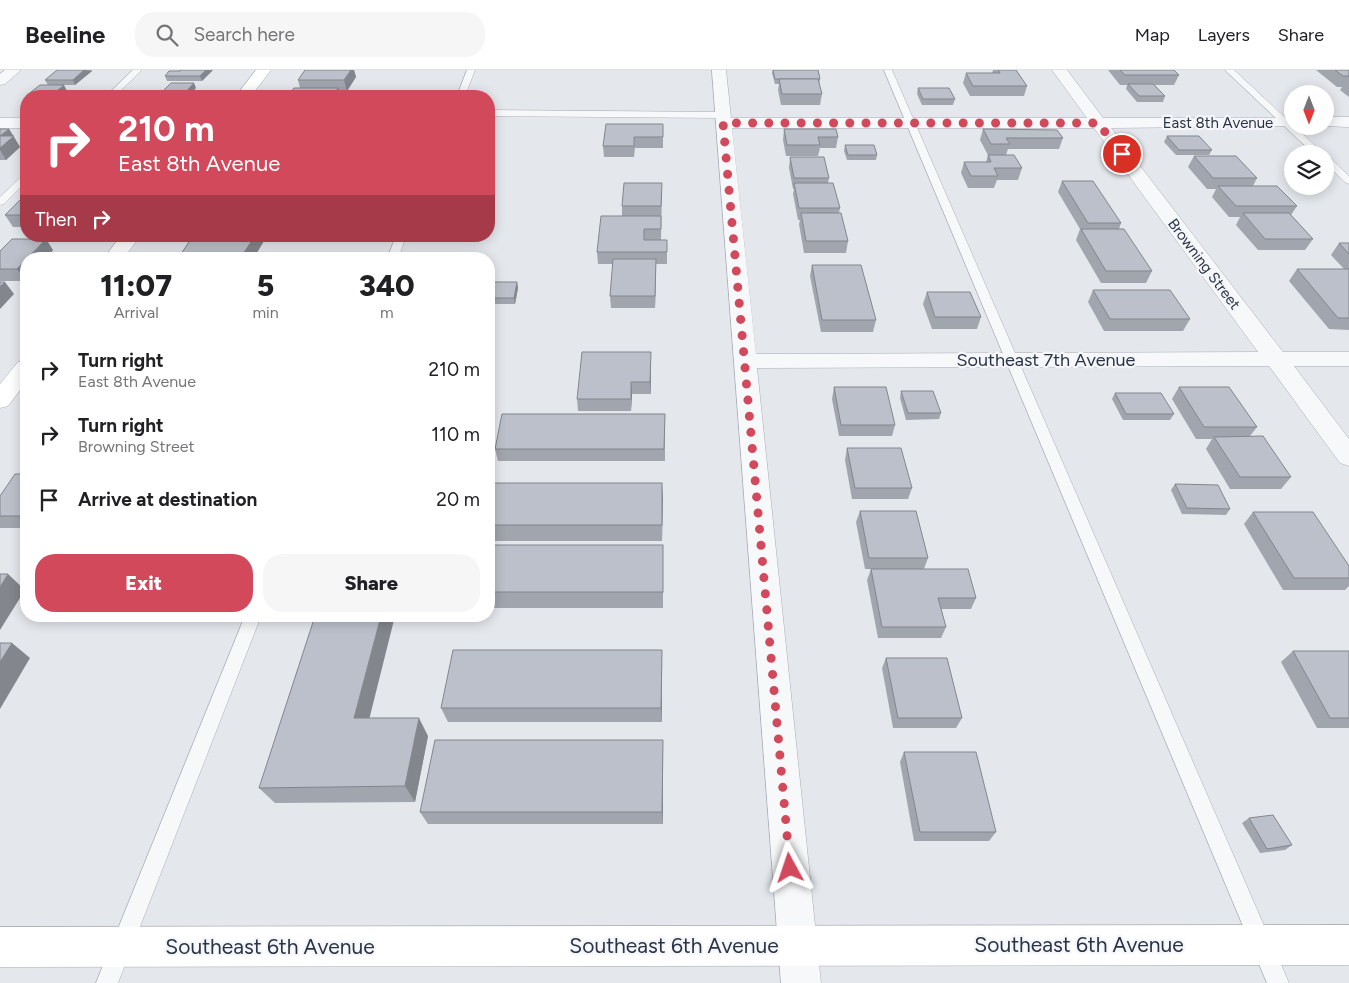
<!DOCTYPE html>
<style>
body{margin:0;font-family:Figtree,sans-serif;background:#f6f6f6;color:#202124;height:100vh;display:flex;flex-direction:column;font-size:19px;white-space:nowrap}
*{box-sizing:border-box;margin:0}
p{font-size:16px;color:#757577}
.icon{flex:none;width:28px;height:28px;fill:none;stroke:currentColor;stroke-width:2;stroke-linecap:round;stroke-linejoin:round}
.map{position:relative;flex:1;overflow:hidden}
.details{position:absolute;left:20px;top:182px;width:475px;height:370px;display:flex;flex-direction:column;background:#fff;border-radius:20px;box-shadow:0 2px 12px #0003}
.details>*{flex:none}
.banner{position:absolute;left:20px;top:20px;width:475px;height:152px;border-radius:20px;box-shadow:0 2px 12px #0003;background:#d1495b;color:#fff;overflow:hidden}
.needle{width:32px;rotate:180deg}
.tools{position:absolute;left:1284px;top:15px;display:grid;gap:10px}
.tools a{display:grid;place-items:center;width:50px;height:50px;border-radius:50%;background:#fff;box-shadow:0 2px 12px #0003;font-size:25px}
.pin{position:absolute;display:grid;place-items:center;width:42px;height:42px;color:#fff;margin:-21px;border:2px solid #fff;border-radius:50%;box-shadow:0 1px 5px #0007}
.me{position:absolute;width:55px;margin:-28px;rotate:355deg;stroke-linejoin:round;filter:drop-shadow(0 0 4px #0008)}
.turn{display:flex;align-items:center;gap:18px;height:105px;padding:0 15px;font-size:22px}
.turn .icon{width:65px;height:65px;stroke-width:2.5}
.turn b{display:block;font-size:35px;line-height:42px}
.then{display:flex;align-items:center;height:48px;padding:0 15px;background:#0003;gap:10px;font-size:19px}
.eta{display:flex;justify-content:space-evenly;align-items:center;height:85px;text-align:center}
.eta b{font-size:30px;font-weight:800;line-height:35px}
.action{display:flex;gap:10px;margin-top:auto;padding:10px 15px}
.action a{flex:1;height:58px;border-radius:20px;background:#d1495b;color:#fff;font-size:20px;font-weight:800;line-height:58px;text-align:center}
.action a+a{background:#f6f6f6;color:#202124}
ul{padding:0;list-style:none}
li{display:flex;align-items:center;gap:15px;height:65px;padding:0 15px}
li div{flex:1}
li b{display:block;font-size:19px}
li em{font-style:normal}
header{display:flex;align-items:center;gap:30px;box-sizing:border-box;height:70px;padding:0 25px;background:#fff;border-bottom:1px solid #e0e0e0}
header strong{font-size:24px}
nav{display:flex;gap:28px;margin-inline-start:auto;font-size:18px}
.search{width:350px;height:45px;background:#f6f6f6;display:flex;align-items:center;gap:12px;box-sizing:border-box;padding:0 18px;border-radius:20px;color:#757577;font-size:19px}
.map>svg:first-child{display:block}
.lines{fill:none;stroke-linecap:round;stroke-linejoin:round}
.lane-casing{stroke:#a9aeb7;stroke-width:1}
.street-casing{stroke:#a9aeb7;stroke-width:1}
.secondary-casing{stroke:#a9aeb7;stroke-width:1}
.lane{fill:#f7f8fa;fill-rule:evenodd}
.street{fill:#f7f8fa;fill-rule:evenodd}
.secondary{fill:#fff;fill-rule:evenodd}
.wall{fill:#a1a5ae}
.shaded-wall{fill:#83868d}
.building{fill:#bbc0ca;stroke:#83868d}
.route{stroke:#d1495b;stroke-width:9;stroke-dasharray:0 16.2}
.labels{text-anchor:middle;stroke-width:4.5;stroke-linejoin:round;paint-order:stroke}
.far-street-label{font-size:15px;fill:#2b3445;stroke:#f4f6f9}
.street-label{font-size:18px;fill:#2b3445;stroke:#f4f6f9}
.near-street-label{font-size:21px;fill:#2b3445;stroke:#f4f6f9}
</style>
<header>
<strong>Beeline</strong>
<div class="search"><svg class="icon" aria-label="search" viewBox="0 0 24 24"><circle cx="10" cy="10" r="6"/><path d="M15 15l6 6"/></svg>Search here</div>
<nav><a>Map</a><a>Layers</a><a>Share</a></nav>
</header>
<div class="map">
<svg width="1349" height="913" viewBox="0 0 1349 913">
<rect width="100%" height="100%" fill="#e4e7ec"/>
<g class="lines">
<defs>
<g id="lane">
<path d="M133 0H142L115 26H106Z"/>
<path d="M467 0H475L465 26H457Z"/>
<path d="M884 0H892L1289 913H1267Z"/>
<path d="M1225 0H1234L1324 84H1314Z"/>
<path d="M489 40 722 42 726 45 722 48 489 46Z"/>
<path d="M1325 85 1328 86 1349 106V114L1346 113 1325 93Z"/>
<path d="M26 104V112L4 134 0 135V127L23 105Z"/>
<path d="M396 166H406L398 189H387Z"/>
<path d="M245 546H261L118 913H96Z"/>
</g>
<g id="street">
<path d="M5 0H21L5 14 0 15V4Z"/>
<path d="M712 0H726L731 48H1087L1052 0H1067L1103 48H1292V56H1298L1111 58 1283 282H1349V296H1294L1349 369V396L1340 393 1269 296 757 298 821 913H781ZM732 58H1094L1258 282 756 284Z"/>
<path d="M1325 47H1349V57L1323 56H1325Z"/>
<rect x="0" y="48" width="26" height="10"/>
</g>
<g id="secondary">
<path d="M256 0H271L251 26H236Z"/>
<path d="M121 166H140L123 189H103Z"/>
<path d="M26 290V312L8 336 0 338V314L18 292Z"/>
<path d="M1349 855V895L0 897V857Z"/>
</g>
</defs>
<use href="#lane" class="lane-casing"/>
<use href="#street" class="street-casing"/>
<use href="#secondary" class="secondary-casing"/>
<use href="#lane" class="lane"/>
<use href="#street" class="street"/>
<use href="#secondary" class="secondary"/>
</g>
<g class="wall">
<path d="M57 0H92V1L75 15H48L45 10Z"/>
<path d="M181 0H213L202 11H167L165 6Z"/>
<path d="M305 0H354L356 7 347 21H339L341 26 300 18 298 10Z"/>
<path d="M773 0H818L820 9 819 14 822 24 820 35H781L778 20 779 14H775L772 3Z"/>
<path d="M993 0H1016L1027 16 1024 26H970L963 13 966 3H992Z"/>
<path d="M1108 0H1174L1179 5 1174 15H1155L1165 26 1163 32H1137L1126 19 1127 15H1120Z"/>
<path d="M1316 0H1349V27L1340 20 1342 17H1337Z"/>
<path d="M918 18 955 29 953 35H922L917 24Z"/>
<path d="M663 54V78H635L634 87H604L603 76Z"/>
<path d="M0 59H9L20 77 6 90H0Z"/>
<path d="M784 59 838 67 836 78H820L818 86H786L783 70Z"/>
<path d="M983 59 1063 68 1059 79H1008L1006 85 1022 98 1018 110H997L994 118H968L961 103 964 92H986L988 85 980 70Z"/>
<path d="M1167 66 1212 80 1209 85H1176L1164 72Z"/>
<path d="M845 75 877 85 876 90H847L844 81Z"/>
<path d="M1194 86 1257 108 1253 116 1297 136 1291 145 1313 169 1305 180H1258L1236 155 1240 147H1229L1212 127 1216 119H1207L1188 97Z"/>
<path d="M790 87 829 108 828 113 840 138 839 143 848 171 846 183H804L799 154 800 150H798L793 124 794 119H793L789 98Z"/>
<path d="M1062 111 1121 153 1119 159 1152 201 1146 213H1101L1076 170 1080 159 1058 122Z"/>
<path d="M662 124 661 170H667V194H656L655 238H611L610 226 613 194H598L597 182 622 146V136Z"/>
<path d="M26 129V157H13L5 145Z"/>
<path d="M33 166H64L63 168H34Z"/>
<path d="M193 166H267L253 189H183L181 184Z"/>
<path d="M1339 173H1349V260L1329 259 1289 211 1297 199H1344L1331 185Z"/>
<path d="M53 180 26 211H0V181Z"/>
<path d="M812 195 876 250 873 262H821L810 206Z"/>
<path d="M489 212H517L518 218 515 234H489Z"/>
<path d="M1093 220 1190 249 1183 261H1104L1088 232Z"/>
<path d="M927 222 981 247 977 259H932L923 234Z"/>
<path d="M651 294V324H632L631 341H578L577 329Z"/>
<path d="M834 317 895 355 892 366H839L832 329Z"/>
<path d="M1179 317 1257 357 1250 366 1291 407 1281 419H1230L1206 379 1212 369H1196L1172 329Z"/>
<path d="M901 321 941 343 939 349 906 350 900 328Z"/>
<path d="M1115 323 1174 344 1170 350H1123L1112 329Z"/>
<path d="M665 344V391H498L495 379Z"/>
<path d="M847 378 912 418 908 429H852L845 390Z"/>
<path d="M26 404V458H0V426Z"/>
<rect x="489" y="413" width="173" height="58"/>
<path d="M1175 414 1230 439 1226 445 1182 444 1171 420Z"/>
<path d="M860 441 928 488 924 499 976 528 971 539H941L946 557 941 568H878L867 510 871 499H865L856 452Z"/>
<path d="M1253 442 1349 496V516L1345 520H1283L1244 454Z"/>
<path d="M489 475 663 491V538H489Z"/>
<path d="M662 580V652H448L441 638Z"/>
<path d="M1293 581H1349V658H1317L1281 592Z"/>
<path d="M886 588 962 648 956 658H893L882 598Z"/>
<path d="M370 648 428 666 415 732 275 733 259 718Z"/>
<path d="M663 670V754H428L420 742Z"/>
<path d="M904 682 996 762 989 771H914L900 692Z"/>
<path d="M1249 748 1292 775 1285 780 1260 783 1242 753Z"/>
</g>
<g class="shaded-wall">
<path d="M84 0 92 1 75 15 73 10Z"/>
<path d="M206 0H213L202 11 200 6Z"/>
<path d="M351 0H354L356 7 347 21 344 10Z"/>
<path d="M194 13 196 18 189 26H182Z"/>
<path d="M64 15 67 21 61 26H51Z"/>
<path d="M338 18 341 26H333Z"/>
<path d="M9 59 20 77 6 90 0 80V66Z"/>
<path d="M255 166H267L253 189H245L243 184Z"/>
<path d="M46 169 53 180 46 189H27Z"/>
<path d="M656 189V201L655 238V226Z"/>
<path d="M26 190V211L17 199Z"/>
<path d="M5 212 14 224 0 239V217Z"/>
<path d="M517 212 518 218 515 234 514 228Z"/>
<path d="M651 282V324L650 312Z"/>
<path d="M631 312 632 324 631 341Z"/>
<path d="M489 355 491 363 489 373Z"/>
<path d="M662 413 663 429 662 471Z"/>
<path d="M8 504 25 520 0 560V517Z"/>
<path d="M381 546H395L365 666 354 648Z"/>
<path d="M12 573 30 588 0 639V592Z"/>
<path d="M662 580V652L661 638Z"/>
<path d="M419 648 428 666 415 732 405 716Z"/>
<path d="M663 670V754L662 742Z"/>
</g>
<g class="building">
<path d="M57 0H84L73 10H45Z"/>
<path d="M181 0H206L200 6H165L169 1H180Z"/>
<path d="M305 0H351L344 10H298Z"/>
<path d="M773 0H818L820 9H775Z"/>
<path d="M998 0H1016L1027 16H973L966 3H1000Z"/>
<path d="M1120 0H1174L1179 5H1125Z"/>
<path d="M1335 0H1349V6H1343Z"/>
<path d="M779 9H818L822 24H782Z"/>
<path d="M171 13H194L182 26H158Z"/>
<path d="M1128 14H1153L1165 26H1139Z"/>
<path d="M40 15H64L51 26H26Z"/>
<path d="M294 18H338L333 26H288Z"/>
<path d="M918 18H949L955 29H923Z"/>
<path d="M606 54H663V67H634V76H603Z"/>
<path d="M0 59H9L0 66H14L0 78Z"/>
<path d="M784 59H836L838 67H818L820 75H787Z"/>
<path d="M983 59 1057 60 1063 68H1006L1010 74H991Z"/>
<path d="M1167 66H1199L1212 80H1179Z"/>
<path d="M845 75H874L877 85H848Z"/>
<path d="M988 85H1014L1022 98H994L998 106H971L964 92H991Z"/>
<path d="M1194 86H1236L1257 108H1213Z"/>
<path d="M790 87H824L829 108H794Z"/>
<path d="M1062 111H1093L1121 153H1088Z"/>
<path d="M624 113H662L661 136H622Z"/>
<path d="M794 113H833L840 138H799Z"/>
<path d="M1218 116H1277L1297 136H1236Z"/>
<path d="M21 129H26V145H5Z"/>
<path d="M801 143H841L848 171H806Z"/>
<path d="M1243 143H1289L1313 169H1265Z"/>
<path d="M601 146H661V159H644V170H667V182H597Z"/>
<path d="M1081 159H1124L1152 201H1106Z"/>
<path d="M193 166H255L243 184H181Z"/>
<path d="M12 169H46L17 199H0V181Z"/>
<path d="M1339 173H1349V184Z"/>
<path d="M613 189H656L655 226H610Z"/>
<path d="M812 195H861L876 250H822Z"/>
<path d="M1297 199H1349V248H1338Z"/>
<path d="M0 212H5L0 217Z"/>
<path d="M489 212H517L514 228H489Z"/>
<path d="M1093 220H1170L1190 249H1110Z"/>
<path d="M927 222H970L981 247H935Z"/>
<path d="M582 282H651L650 312H631V329H577Z"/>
<path d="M834 317H886L895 355H841Z"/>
<path d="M1179 317H1229L1257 357H1204Z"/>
<path d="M901 321H933L941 343H908Z"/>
<path d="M1115 323H1161L1174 344H1126Z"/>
<path d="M502 344H665L664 379H495Z"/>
<path d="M1263 366 1291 407H1240L1214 367Z"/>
<path d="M847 378H901L912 418H855Z"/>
<path d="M15 404H26V446H0V426Z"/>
<rect x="489" y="413" width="173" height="42"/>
<path d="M1175 414 1218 415 1230 439 1187 438Z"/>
<path d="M860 441H916L928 488H869Z"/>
<path d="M1253 442H1313L1349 496V508H1294Z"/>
<rect x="489" y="475" width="174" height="47"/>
<path d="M871 499H968L976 528H938L946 557H882Z"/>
<path d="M0 504H8L0 517Z"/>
<path d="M315 546H381L354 648H419L405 716 259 718Z"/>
<path d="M0 573H12L0 592Z"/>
<path d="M453 580H662L661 638H441Z"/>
<path d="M1293 581H1349V648H1330Z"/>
<path d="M886 588H947L962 648H898Z"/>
<path d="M435 670H663L662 742H420Z"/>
<path d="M904 682H976L996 762H920Z"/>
<path d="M1273 745 1292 775 1267 779 1249 748Z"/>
</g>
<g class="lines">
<path class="route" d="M790 798 723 53H1098L1122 84"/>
</g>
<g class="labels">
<g class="far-street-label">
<text x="1218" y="58">East 8th Avenue</text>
<text transform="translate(1204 194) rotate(53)" y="5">Browning Street</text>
</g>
<g class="street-label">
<text x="1046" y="296">Southeast 7th Avenue</text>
</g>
<g class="near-street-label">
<text x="1079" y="882">Southeast 6th Avenue</text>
<text x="674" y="883">Southeast 6th Avenue</text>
<text x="270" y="884">Southeast 6th Avenue</text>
</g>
</g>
</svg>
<div class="tools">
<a><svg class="needle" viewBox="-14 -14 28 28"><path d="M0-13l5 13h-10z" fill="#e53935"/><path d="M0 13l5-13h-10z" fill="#757577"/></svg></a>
<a><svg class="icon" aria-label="layers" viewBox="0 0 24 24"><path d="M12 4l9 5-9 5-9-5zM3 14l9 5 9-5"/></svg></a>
</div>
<div class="pin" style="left:1122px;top:84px;background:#d93025"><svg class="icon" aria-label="arrive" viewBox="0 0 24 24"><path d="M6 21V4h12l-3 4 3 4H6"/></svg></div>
<svg class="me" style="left:790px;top:798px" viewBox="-20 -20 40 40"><path d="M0-17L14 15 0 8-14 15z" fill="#d1495b" stroke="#fff" stroke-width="4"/></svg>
<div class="banner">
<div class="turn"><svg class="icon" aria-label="right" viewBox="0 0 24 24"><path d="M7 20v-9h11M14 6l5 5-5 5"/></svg><div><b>210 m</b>East 8th Avenue</div></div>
<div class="then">Then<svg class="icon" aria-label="right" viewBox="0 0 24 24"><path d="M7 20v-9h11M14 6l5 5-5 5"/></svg></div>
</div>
<section class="details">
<div class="eta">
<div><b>11:07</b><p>Arrival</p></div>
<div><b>5</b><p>min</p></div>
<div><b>340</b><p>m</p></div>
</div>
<ul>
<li><svg class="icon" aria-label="right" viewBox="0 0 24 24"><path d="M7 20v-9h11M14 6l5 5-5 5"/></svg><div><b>Turn right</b><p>East 8th Avenue</p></div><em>210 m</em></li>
<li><svg class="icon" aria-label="right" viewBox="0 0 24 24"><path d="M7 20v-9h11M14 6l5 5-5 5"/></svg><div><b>Turn right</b><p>Browning Street</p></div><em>110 m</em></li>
<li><svg class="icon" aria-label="arrive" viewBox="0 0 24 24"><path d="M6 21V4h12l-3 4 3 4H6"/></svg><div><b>Arrive at destination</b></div><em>20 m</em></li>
</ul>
<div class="action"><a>Exit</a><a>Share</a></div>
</section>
</div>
